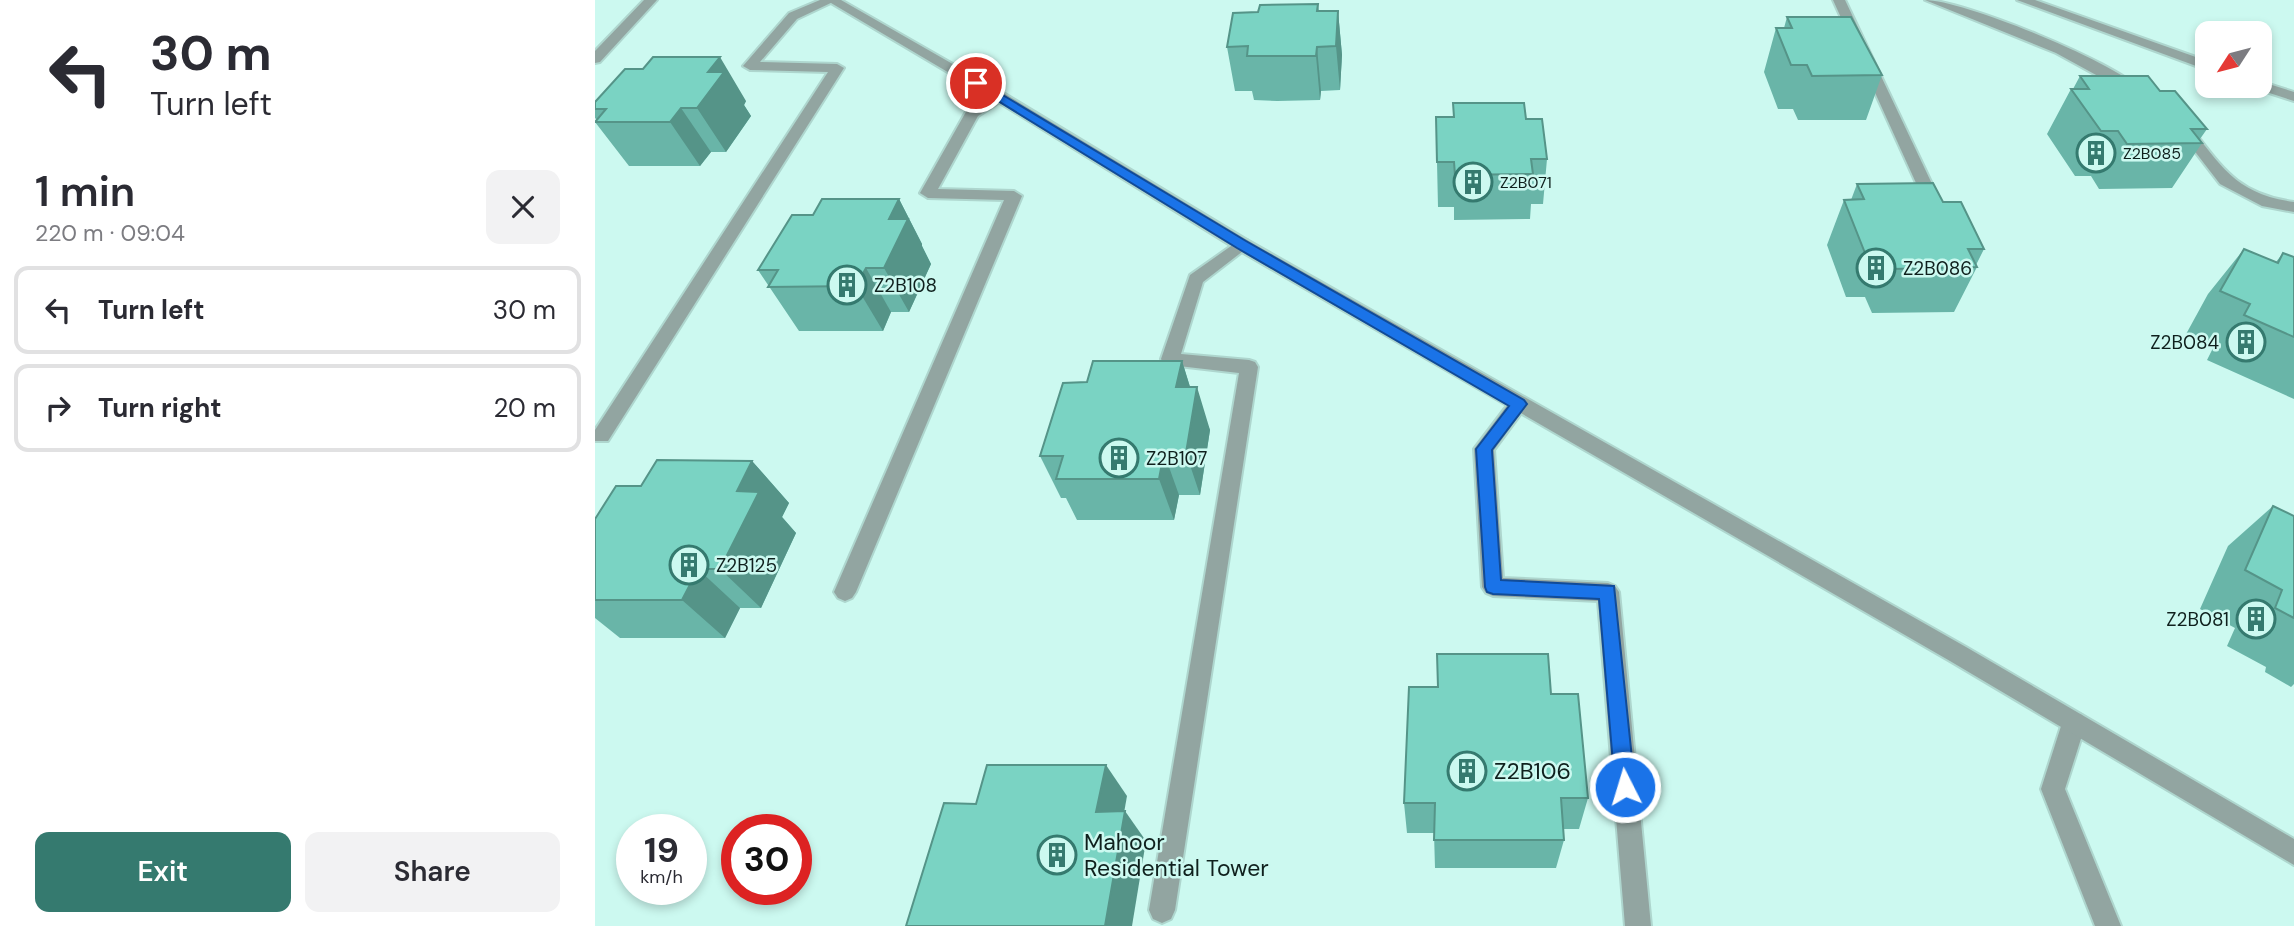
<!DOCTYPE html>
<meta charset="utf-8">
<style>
body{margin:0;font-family:"DM Sans",sans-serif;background:#f2f2f3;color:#2b2b33;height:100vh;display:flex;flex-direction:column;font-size:26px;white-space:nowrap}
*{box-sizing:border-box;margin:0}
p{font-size:23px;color:#7c7c81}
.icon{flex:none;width:38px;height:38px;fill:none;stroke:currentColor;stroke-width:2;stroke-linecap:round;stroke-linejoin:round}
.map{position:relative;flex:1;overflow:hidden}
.details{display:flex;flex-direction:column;background:#fff;width:595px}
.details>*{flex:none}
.top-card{background:#fff;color:#2b2b33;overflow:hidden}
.needle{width:46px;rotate:234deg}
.fabs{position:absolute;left:1600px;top:21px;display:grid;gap:14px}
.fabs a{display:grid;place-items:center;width:77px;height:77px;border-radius:14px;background:#fff;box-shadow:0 4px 10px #0003;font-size:35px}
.speed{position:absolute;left:21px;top:814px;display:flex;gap:14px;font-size:35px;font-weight:700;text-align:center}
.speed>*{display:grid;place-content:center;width:91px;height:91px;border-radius:50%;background:#fff;box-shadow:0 4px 10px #0003;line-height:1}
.speed small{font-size:18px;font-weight:400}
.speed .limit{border:10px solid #d22;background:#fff;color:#111}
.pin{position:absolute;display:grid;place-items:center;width:60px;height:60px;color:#fff;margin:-30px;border:4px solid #fff;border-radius:50%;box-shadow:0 2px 7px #0007}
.me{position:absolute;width:77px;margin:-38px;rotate:355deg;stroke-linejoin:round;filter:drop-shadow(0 0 5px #0008)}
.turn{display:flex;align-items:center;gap:24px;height:147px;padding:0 35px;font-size:32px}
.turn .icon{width:91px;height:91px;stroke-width:2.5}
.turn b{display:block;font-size:49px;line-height:60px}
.round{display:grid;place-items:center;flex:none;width:74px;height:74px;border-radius:14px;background:#f2f2f3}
.head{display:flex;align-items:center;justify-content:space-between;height:119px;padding:0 35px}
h1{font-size:42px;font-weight:600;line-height:52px}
.primary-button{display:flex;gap:14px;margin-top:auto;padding:14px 35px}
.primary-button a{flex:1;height:80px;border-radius:14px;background:#357a6f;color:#fff;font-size:28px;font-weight:600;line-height:80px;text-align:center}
.primary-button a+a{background:#f2f2f3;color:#2b2b33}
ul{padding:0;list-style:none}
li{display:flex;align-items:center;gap:21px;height:88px;margin:0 14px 10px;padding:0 21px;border:4px solid #e1e1e2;border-radius:14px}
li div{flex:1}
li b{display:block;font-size:26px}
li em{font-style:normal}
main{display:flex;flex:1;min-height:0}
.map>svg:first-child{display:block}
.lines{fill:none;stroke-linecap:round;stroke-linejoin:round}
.service-casing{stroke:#aed6ce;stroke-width:4}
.minor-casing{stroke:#aed6ce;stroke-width:4}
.tertiary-casing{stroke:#aed6ce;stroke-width:4}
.service{fill:#92a5a1;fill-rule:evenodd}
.minor{fill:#92a5a1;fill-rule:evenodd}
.tertiary{fill:#92a5a1;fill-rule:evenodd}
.wall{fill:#69b5a8}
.shaded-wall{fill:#559488}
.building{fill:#7ad3c3;stroke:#559488;stroke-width:2}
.route{fill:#1a73e8;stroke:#114b97;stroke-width:2}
.labels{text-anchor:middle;stroke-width:5;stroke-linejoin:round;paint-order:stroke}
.far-poi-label{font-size:16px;fill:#0f201d;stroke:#ccf9f0;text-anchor:start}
.poi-label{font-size:19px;fill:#0f201d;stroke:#ccf9f0;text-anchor:start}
.near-poi-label{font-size:23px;fill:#0f201d;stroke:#ccf9f0;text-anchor:start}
</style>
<main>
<section class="details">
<div class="top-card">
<div class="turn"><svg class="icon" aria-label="left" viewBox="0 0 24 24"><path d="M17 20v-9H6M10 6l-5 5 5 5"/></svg><div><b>30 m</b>Turn left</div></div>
</div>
<div class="head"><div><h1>1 min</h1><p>220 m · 09:04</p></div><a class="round"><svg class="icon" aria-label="close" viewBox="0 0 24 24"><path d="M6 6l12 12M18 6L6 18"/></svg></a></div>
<ul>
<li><svg class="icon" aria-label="left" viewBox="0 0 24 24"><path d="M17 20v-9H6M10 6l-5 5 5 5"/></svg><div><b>Turn left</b></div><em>30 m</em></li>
<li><svg class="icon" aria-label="right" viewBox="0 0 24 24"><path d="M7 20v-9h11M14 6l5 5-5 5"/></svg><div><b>Turn right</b></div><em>20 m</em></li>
</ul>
<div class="primary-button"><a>Exit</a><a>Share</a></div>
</section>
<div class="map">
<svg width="1699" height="926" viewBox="0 0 1699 926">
<rect width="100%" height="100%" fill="#ccf9f0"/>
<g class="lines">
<defs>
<g id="service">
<path d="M1238 0H1250L1347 205 1344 208H1334L1331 205Z"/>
<path d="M1330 0C1368 0 1520 62 1546 90L1539 94 1534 93 1461 53Z"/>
<path d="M1588 123 1593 124C1627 167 1641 194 1699 202V212L1667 206 1625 184 1581 127Z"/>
</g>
<g id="minor">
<path d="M49 0H62L5 62 0 63V51Z"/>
<path d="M225 0H242L202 19 165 62 242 64 249 68 13 441H0V430L233 72 155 70 148 66 194 13Z"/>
<path d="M405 93 412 97 383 116 343 189 419 191 427 196 261 592 257 598 250 601 243 598 239 592 409 200 333 198 325 193 372 110Z"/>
<path d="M646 239 652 240 654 244 652 248 608 282 586 354 654 360 660 362 663 367 580 910 576 919 567 923 558 919 554 910 644 373 575 365 569 364 566 359 595 275Z"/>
<path d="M924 397 931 399 933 404 899 450 908 578 1013 583 1020 586 1024 592 1056 926H1030L1003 601 898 596 891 593 887 587 879 449 917 399Z"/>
<path d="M1479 712 1487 715 1491 723 1470 789 1526 926H1500L1446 789 1467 723 1471 715Z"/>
</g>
<g id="tertiary">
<path d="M231 0H246L410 94 652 240 1371 647 1699 839V865L1355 661 640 248 400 100Z"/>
<path d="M1422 0H1440L1612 61V70Z"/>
<path d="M1664 81 1699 92V101L1659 88 1658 86H1664Z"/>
</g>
</defs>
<use href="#service" class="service-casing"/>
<use href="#minor" class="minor-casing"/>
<use href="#tertiary" class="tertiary-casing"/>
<use href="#service" class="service"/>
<use href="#minor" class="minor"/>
<use href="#tertiary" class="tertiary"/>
</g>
<g class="wall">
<path d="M723 4 724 11H743L747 55 745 90 726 91 725 100 682 101 659 100 657 91H640L632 47Z"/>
<path d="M1192 17 1287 75 1271 120H1203L1198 109H1183L1169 72 1181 28H1189Z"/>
<path d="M1485 76 1612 129 1605 139 1607 143 1577 188 1504 189 1496 176H1480L1452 134 1476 89H1478Z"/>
<path d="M151 101 149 105 156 116 131 152H116L105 166H34L0 122 2 120 0 118V102Z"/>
<path d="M858 103 931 119 952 159 948 204H936L935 219 859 220V207H843L841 117H858Z"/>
<path d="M1262 184 1348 202 1389 249 1381 265 1382 267 1359 312 1277 313 1270 297H1251L1232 245 1249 200H1256Z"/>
<path d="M304 199 327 244V246L336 264 314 312H296L288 331H204L163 270 218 215Z"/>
<path d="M1649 249 1681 262 1688 253 1699 257V399L1612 360 1618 348 1590 336 1613 294Z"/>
<path d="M587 361 595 387 615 430 605 495H584L579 520H482L471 498H466L445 456 492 382Z"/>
<path d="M157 461 194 503 187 517 201 533 166 608H145L130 638H25L0 618V519L46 486Z"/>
<path d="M1678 506 1699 516V684L1696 687 1670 672 1671 667 1632 646 1640 628 1605 609 1633 546Z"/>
<path d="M956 694 993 798 984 829H968L969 840 961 868H840L839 833H812L809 803Z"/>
</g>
<g class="shaded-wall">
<path d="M743 11 747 55 745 90 741 46Z"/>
<path d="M722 47 726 91 725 100 721 56Z"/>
<path d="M125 57 151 101 149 105 156 116 131 152 102 108 113 72Z"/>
<path d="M86 108 116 152 105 166 75 122Z"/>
<path d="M304 199 327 244V246L336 264 314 312 289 268 294 219Z"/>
<path d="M271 268 296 312 288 331 261 286Z"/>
<path d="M587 361 600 403 602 387 615 430 605 495 591 453 581 387Z"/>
<path d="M569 453 584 495 579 520 564 479Z"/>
<path d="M157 461 194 503 187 517 201 533 166 608 125 569 142 491Z"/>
<path d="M103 569 145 608 130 638 87 600Z"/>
<path d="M511 765 532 796 524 841 501 812Z"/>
<path d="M530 811 551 841 537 926H510Z"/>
</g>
<g class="building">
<path d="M723 4 722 11H743L741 46 722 47 721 56H652L653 46 632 47 638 13 663 12 665 5Z"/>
<path d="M1192 17H1256L1287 75 1217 76 1212 65H1196L1181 28H1197Z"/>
<path d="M58 57H125L113 72H129L102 108H86L75 122H0L11 109H0V102L30 69H48Z"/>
<path d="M1485 76H1553L1565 91H1580L1612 129H1596L1607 143 1532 144 1523 131H1506L1476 89H1494Z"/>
<path d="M858 103H929L931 119H947L952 159H936L938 174 860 175 859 162H842L841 117H859Z"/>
<path d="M1338 183 1348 202H1366L1389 249H1373L1382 267 1297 269 1290 252 1270 253 1249 200 1269 199 1262 184Z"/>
<path d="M227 199H304L294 219H313L289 268H271L261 286 173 287 183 270H163L197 215H218Z"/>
<path d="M1649 249 1683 263 1688 253 1699 257V337L1649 315 1655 304 1625 291Z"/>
<path d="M498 361H587L581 387H602L591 453H569L564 479H461L468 456H445L468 383 492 382Z"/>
<path d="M62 460 157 461 142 491 164 492 125 569H103L87 600H0V519L21 486H46Z"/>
<path d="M1678 506 1699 516V618L1680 608 1687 590 1650 570Z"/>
<path d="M842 654H953L956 694H983L993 798H966L969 840H839L840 803H809L814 687H843Z"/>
<path d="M392 765H511L501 812 530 811 510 926H311L349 803 381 804Z"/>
</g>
<path class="route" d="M381 79 651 241 929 400 932 404 929 408 897 450 906 580 1019 586 1040 787 1037 794 1030 797 1023 794 1020 787 1004 599 898 594 892 592 890 587 881 449 914 406 642 248 377 85V80Z"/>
<defs>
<symbol id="building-ring" viewBox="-11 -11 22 22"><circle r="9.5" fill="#ccf9f0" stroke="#357a6f" stroke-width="1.5"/><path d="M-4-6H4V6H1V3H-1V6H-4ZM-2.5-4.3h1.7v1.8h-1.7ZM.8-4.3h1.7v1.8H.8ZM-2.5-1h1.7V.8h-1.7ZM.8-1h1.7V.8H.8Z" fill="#357a6f"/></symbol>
</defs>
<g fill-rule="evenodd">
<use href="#building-ring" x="1479" y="131" width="44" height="44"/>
<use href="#building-ring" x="856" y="160" width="44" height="44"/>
<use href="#building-ring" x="1259" y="246" width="44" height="44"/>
<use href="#building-ring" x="230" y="263" width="44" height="44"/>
<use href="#building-ring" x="1629" y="320" width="44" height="44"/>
<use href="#building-ring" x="502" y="436" width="44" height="44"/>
<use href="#building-ring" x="72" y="543" width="44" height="44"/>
<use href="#building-ring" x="1639" y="597" width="44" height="44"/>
<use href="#building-ring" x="850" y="749" width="44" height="44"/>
<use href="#building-ring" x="440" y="833" width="44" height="44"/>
</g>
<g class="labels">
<g class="far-poi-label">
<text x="1528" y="159">Z2B085</text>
<text x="905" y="188">Z2B071</text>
</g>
<g class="poi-label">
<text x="1308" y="275">Z2B086</text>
<text x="279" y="292">Z2B108</text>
<text x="1624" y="349" text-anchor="end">Z2B084</text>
<text x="551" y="465">Z2B107</text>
<text x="121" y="572">Z2B125</text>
<text x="1634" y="626" text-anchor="end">Z2B081</text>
</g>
<g class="near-poi-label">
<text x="899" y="779">Z2B106</text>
<text x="489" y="850">Mahoor<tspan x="489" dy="26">Residential Tower</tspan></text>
</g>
</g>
</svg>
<div class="fabs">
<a><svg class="needle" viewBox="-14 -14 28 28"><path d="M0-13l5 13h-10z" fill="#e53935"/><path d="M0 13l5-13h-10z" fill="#7c7c81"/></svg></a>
</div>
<div class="speed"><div>19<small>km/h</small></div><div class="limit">30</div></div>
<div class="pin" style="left:381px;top:83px;background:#d93025"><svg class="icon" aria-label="arrive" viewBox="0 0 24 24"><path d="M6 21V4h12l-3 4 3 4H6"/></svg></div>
<svg class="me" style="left:1030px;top:787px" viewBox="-20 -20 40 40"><circle r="17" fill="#1a73e8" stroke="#fff" stroke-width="3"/><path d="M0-11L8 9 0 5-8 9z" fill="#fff"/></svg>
</div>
</main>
